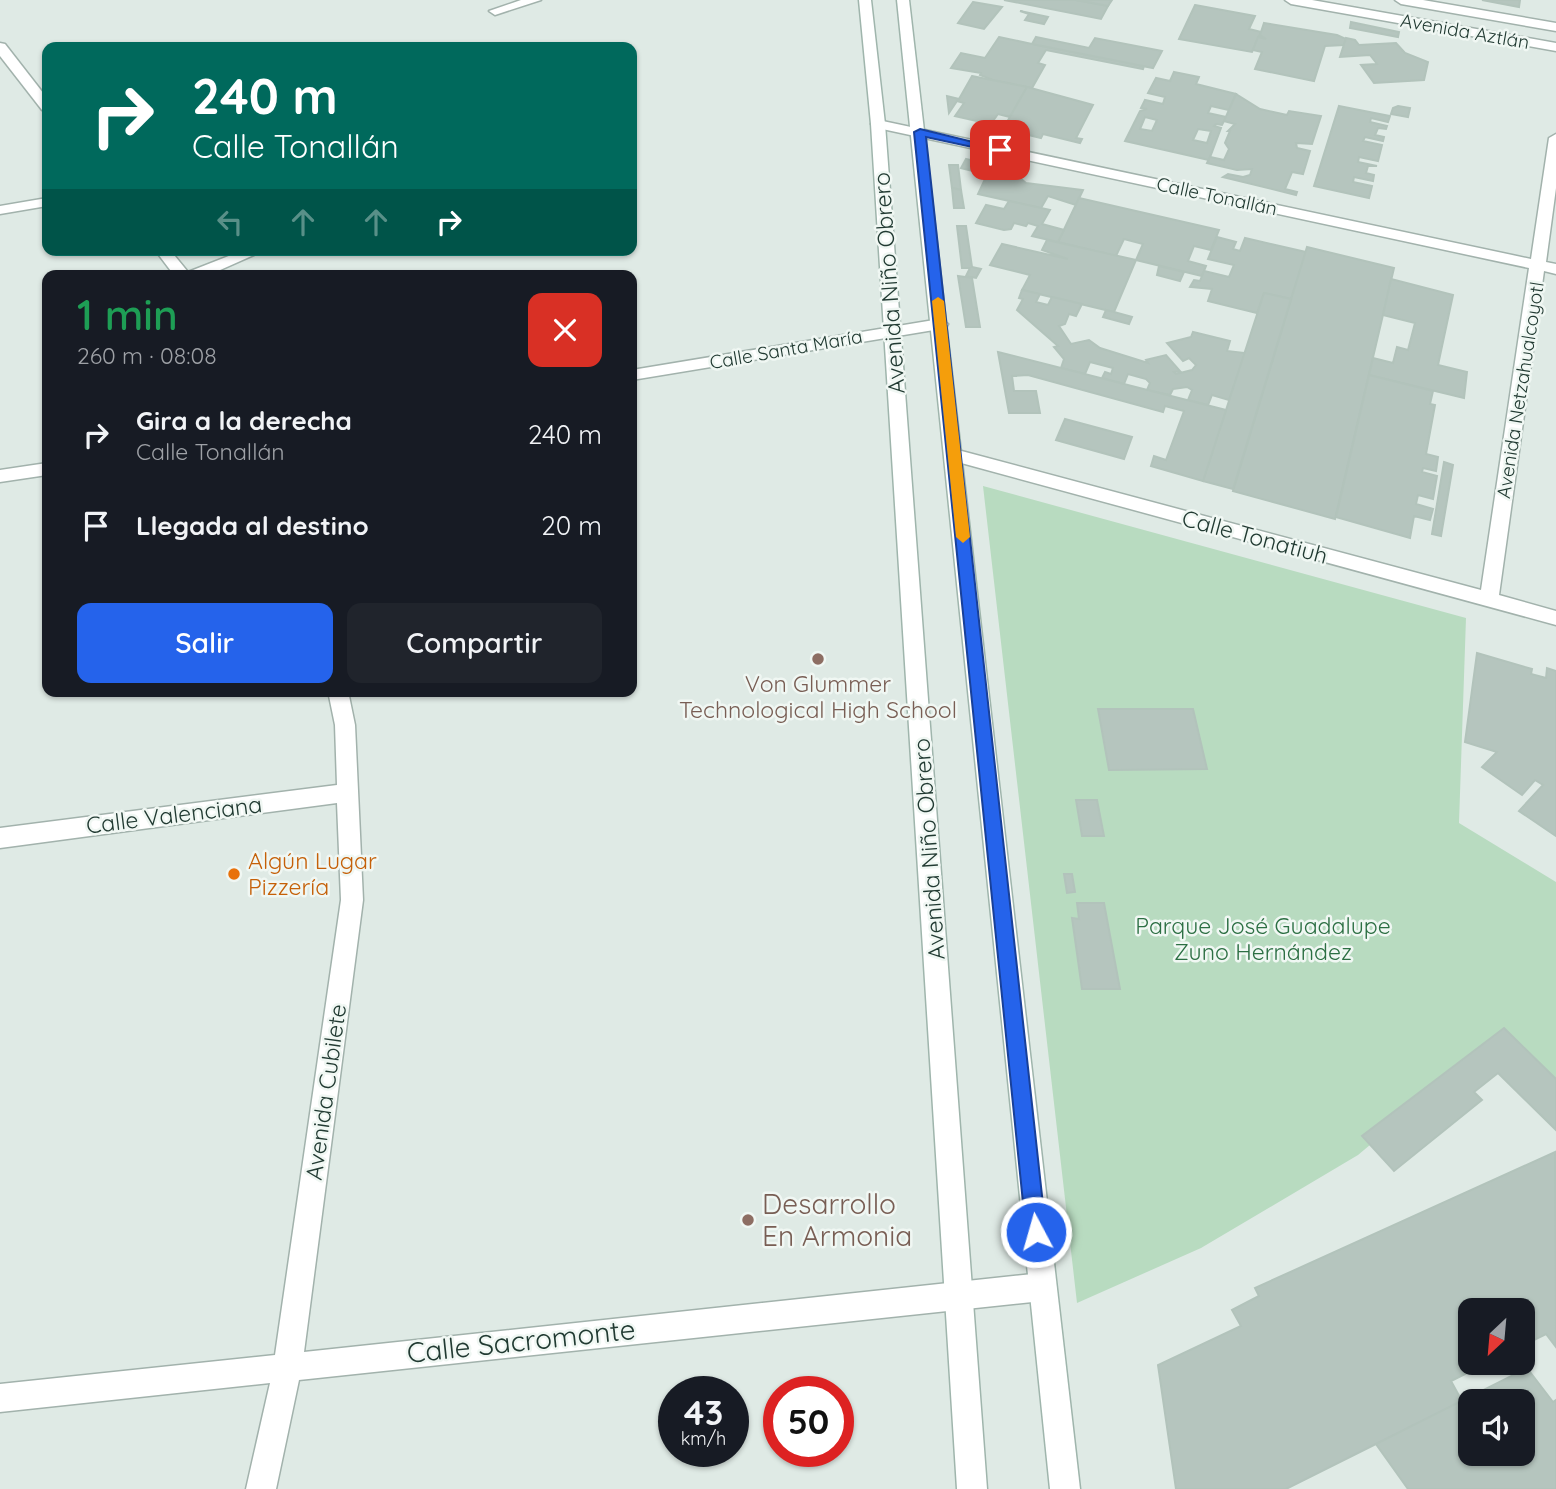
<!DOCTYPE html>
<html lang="es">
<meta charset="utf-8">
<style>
body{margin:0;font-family:Quicksand,sans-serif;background:#20242c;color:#f1f3f6;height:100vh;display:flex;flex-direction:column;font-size:26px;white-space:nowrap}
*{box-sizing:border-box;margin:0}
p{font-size:23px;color:#9ea1a6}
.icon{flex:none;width:38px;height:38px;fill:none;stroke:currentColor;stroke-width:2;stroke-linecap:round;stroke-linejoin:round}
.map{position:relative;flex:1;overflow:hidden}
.sheet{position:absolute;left:42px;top:270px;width:595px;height:427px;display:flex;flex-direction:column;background:#171b24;border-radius:14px;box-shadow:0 2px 5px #0004}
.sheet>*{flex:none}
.hud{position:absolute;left:42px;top:42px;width:595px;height:214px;border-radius:14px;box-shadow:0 2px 5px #0004;background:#00695c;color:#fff;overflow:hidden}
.needle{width:46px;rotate:206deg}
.fabs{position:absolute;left:1458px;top:1298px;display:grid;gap:14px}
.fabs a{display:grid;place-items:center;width:77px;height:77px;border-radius:14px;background:#171b24;box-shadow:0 2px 5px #0004;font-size:35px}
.speed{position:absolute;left:658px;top:1376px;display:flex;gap:14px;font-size:35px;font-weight:700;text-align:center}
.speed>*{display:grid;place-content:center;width:91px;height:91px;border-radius:50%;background:#171b24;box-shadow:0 2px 5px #0004;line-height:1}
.speed small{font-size:18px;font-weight:400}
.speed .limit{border:10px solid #d22;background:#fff;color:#111}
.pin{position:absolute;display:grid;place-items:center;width:60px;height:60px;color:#fff;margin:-30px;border-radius:14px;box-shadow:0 4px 10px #0006}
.me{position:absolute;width:77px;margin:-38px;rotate:354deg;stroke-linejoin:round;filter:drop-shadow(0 0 5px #0008)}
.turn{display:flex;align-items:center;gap:24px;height:147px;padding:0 35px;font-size:32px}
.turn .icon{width:91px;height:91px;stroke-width:2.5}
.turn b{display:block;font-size:49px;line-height:60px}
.lanes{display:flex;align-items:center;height:66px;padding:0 35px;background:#0003;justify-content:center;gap:35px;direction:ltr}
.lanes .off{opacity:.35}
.round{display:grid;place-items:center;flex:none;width:74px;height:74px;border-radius:14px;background:#20242c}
.summary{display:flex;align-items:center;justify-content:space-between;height:119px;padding:0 35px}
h1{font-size:42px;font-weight:600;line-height:52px;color:#1e9e55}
.button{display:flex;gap:14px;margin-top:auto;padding:14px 35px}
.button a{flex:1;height:80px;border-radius:14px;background:#2563eb;color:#fff;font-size:28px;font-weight:600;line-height:80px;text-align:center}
.button a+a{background:#20242c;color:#f1f3f6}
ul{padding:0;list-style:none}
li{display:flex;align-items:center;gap:21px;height:91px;padding:0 35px}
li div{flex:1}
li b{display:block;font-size:26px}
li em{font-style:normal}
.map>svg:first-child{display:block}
.green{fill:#b8dbc0}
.building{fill:#b5c5be;stroke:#b2c3bb;stroke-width:2;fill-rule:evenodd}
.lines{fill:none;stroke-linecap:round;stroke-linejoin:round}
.street-casing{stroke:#a2b2ac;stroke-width:3}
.secondary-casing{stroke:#9fb5ac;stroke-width:3}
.street{fill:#fff;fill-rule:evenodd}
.secondary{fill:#fff;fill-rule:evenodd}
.route{fill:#2563eb;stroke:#184099;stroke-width:2}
.slow{fill:#f59e0b}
.education-dot{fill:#8d6e63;stroke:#f0f7f3;stroke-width:2.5}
.food-dot{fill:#e8710a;stroke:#f0f7f3;stroke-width:2.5}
.labels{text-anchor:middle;stroke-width:5;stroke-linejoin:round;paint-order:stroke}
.far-street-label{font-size:19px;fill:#213a32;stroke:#f0f7f3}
.street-label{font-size:23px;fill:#213a32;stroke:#f0f7f3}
.education-label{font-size:23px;fill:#785e54;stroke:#f0f7f3}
.food-label{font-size:23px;fill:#c56008;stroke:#f0f7f3;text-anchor:start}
.park-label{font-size:23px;fill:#2c6f43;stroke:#f0f7f3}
.near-education-label{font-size:28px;fill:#785e54;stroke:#f0f7f3;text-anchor:start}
.near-street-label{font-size:28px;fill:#213a32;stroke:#f0f7f3}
</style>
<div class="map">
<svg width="1556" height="1489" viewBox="0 0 1556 1489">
<rect width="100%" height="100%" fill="#dfeae5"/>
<path class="green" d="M983 486 1466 618 1459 823 1556 882V1079L1504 1033 1358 1155 1201 1248 1077 1303Z"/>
<g class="building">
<path d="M1004 0H1076L1108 6 1101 19Z"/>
<path d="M1076 0H1112L1108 6Z"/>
<path d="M1482 0H1520L1519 7Z"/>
<path d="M973 2 1002 7 984 29 958 23Z"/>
<path d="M1195 5 1255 16 1249 29 1261 32 1252 52 1179 39Z"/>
<path d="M1020 11 1048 17 1044 24 1025 20 1029 14Z"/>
<path d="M1351 22 1399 32 1398 37 1350 28Z"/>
<path d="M1264 23 1337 35 1346 39 1344 45 1325 46 1314 81 1255 69 1262 52 1253 50 1258 37 1266 39 1260 35Z"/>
<path d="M999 37 1032 44 1144 66 1143 69 1046 50 1038 63 1045 65 1032 88 993 80 980 75 981 73 951 68 961 53 985 58Z"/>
<path d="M1036 37 1089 48 1095 38 1162 51 1153 68 1032 44Z"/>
<path d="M1346 38 1355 40 1359 45 1396 43 1405 53 1428 62 1424 80 1374 83 1361 65 1377 64 1370 55 1340 57Z"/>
<path d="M1174 72 1199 77 1196 84 1236 94 1229 110 1211 106 1208 113 1226 117 1222 125 1216 124 1214 126 1221 128 1209 160 1125 141 1140 111 1147 109 1141 108 1145 100 1163 104 1165 97 1148 93 1156 78 1170 81ZM1145 117 1157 120 1152 131 1140 129ZM1198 129 1211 131 1207 143 1193 140Z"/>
<path d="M972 76 1027 87 1010 117 998 114 993 121 1006 124 1004 127 955 116 964 103 957 101 949 113 947 96 959 99Z"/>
<path d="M1027 87 1093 105 1076 138 1082 139 1080 143 1043 134 1041 138 1003 129Z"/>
<path d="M1236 94 1260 109 1287 115 1289 111 1321 116 1312 144 1296 143 1297 148 1310 151 1303 174 1292 172 1285 189 1297 192 1296 195 1223 177 1228 174 1243 177 1250 175 1252 169 1237 170 1207 163 1210 157 1224 160 1229 149 1225 143 1230 131H1228L1235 124 1224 121Z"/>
<path d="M1339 106 1390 116 1388 122 1371 118 1370 122 1387 126 1386 129 1378 128 1375 135 1384 137 1383 141 1365 137 1363 141 1382 145 1378 161 1359 157 1358 162 1377 166H1368L1366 173 1374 175 1373 181 1354 177 1353 182 1372 186 1369 198 1314 186Z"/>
<path d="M1398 106 1410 108 1408 117 1391 114 1393 108Z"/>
<path d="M966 159 978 162 973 171 961 168Z"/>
<path d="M949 165H958L961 190 952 188Z"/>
<path d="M1001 175 1005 180 1020 178 1026 183 1083 190 1076 205 1048 196 1041 208 978 194 986 177Z"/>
<path d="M952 188 961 190 964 208H954Z"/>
<path d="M1079 198 1219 230 1211 250 1194 246 1188 261 1206 266 1202 276 1136 260 1143 244 1124 239 1116 256 1058 242Z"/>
<path d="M1009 201 1050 210 1042 224 1064 230 1058 242 1032 236 1038 226 1028 223 1026 226 1014 223 1011 229 1004 230 976 223 986 205 1004 209Z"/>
<path d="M957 226H966L972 267 981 269 976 278 966 276 970 268H962Z"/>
<path d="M1217 237 1236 242 1233 249 1240 251 1245 238 1306 252 1291 299 1264 293 1257 313 1208 301 1212 289 1190 287 1194 280 1200 281 1204 271 1229 277 1234 265 1208 259Z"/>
<path d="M1047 240 1136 260 1114 312 1022 290 1030 275 990 265 1002 244 1068 259 1042 250Z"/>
<path d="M1307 247 1394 268 1335 519 1233 491Z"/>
<path d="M1159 266 1184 272 1180 281 1157 275Z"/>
<path d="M958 276 972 278 980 327H966Z"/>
<path d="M1391 279 1453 295 1438 365 1467 372 1464 398 1369 375 1373 358 1393 363 1397 347 1408 350 1415 323 1383 315Z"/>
<path d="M1022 290 1040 294 1036 302 1048 305 1052 297 1082 304 1076 316 1069 314 1065 324 1059 326 1071 344 1089 340 1100 348 1148 363 1146 360 1166 355 1180 371 1174 372 1176 374 1192 370 1196 365 1189 358 1183 361 1167 343 1191 337 1193 332 1230 341 1227 351 1245 353 1229 400 1212 395 1208 405 1188 400 1192 390 1187 387 1173 389 1170 395 1147 390 1150 383 1146 379 1128 374 1124 384 1102 378 1105 372 1111 374 1113 368 1090 362 1085 374 1061 368 1064 359 1054 347 1058 346 1017 310 1023 299 1019 298Z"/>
<path d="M1264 293 1291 299 1233 489 1203 481Z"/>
<path d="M1106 310 1114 312 1132 317 1129 324 1103 317Z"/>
<path d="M998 352 1226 410 1203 481 1151 466 1154 456 1166 460 1184 411 1165 406 1163 412 1028 375 1012 376 1014 391H1036L1040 413H1009Z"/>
<path d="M1369 375 1433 391 1430 404 1435 405 1426 454 1438 457 1436 471 1423 468 1422 472 1437 476 1433 499 1418 495 1416 504 1433 509 1430 520 1414 516 1410 538 1336 517Z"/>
<path d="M1065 419 1132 437 1124 459 1056 440Z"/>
<path d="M1444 462 1453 465 1441 536 1432 534Z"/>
<path d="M1477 653 1532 669 1531 674 1546 678 1547 668 1556 671V836L1519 811 1543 785 1535 780 1522 795 1482 767 1497 752 1465 742Z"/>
<path d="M1098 709H1193L1207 769 1109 770Z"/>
<path d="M1076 800H1097L1104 836H1082Z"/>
<path d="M1064 874H1072L1075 892 1067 893Z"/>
<path d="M1077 903H1104L1120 989H1082L1072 918 1079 919Z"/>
<path d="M1504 1028 1556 1079V1130L1498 1073 1474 1092 1482 1100 1394 1171 1362 1136Z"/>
<path d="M1555 1152 1556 1347 1546 1334 1522 1346V1311H1470V1363H1487L1451 1381 1462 1401 1286 1489H1176L1158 1365 1241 1326 1232 1310 1259 1296 1255 1288Z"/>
<path d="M1527 1368 1553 1402 1556 1400V1489H1408L1376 1444ZM1470 1402H1522V1454H1470Z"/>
</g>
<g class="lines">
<defs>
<g id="street">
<path d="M521 0H541L495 15 489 11Z"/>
<path d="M1285 0H1312L1556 43V51L1291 4Z"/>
<path d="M1395 0H1423L1556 23V31L1401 4Z"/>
<path d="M0 43 5 44 47 98V111L42 110 0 56Z"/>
<path d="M878 120 1531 259 1549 138 1556 134V188L1546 262 1556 264V274L1544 271 1499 595 1556 611V625L954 461 945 455 954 449 1481 590 1529 268 873 127 871 124Z"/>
<path d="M47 198V206L0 214V206Z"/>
<path d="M155 250H170L188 272 244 250H265L209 275H174Z"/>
<path d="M940 319 948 324 946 328 632 380V370Z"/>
<path d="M47 463V475L0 482V470Z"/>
<path d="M328 691H348L355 725 363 900 304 1352 1042 1273 1052 1277 1056 1287 1052 1297 1042 1301 299 1380 276 1489H246L270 1383 0 1412V1384L275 1355 341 900 337 803 0 848V828L337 785 335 725Z"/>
</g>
<g id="secondary">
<path d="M859 0H871L885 124 987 1489H957L871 124Z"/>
<path d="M897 0H909L1080 1489H1050Z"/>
</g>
</defs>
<use href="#street" class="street-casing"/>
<use href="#secondary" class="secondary-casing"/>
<use href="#street" class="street"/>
<use href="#secondary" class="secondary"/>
</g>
<path class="route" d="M920 129 1006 150 1000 153 926 137 1046 1232 1043 1239 1036 1242 1029 1239 1026 1232 914 132Z"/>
<path class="slow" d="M938 297 944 301 970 537 963 543 956 537 932 301Z"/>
<g class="education-dot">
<circle cx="818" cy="659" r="7"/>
<circle cx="748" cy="1220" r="7"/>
</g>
<circle class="food-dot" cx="234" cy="874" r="7"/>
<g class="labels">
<g class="far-street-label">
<text transform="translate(1465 31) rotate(10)" y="7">Avenida Aztlán</text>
<text transform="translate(1217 196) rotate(12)" y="7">Calle Tonallán</text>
<text transform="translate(786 349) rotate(-10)" y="7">Calle Santa María</text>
<text transform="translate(1520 390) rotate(-81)" y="7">Avenida Netzahualcoyotl</text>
</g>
<g class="street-label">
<text transform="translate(889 283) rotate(-94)" y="8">Avenida Niño Obrero</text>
<text transform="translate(1255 537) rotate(15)" y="8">Calle Tonatiuh</text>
<text transform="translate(174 815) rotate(-7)" y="8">Calle Valenciana</text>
<text transform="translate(929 849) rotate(-94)" y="8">Avenida Niño Obrero</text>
<text transform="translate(326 1092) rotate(-82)" y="8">Avenida Cubilete</text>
</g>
<g class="education-label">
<text x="818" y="692">Von Glummer<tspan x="818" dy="26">Technological High School</tspan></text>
</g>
<g class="food-label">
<text x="248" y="869">Algún Lugar<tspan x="248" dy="26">Pizzería</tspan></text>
</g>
<g class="park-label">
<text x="1263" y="934">Parque José Guadalupe<tspan x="1263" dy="26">Zuno Hernández</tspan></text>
</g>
<g class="near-education-label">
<text x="762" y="1214">Desarrollo<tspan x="762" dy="32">En Armonia</tspan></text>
</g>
<g class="near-street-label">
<text transform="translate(521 1341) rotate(-6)" y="10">Calle Sacromonte</text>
</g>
</g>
</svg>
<div class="fabs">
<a><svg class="needle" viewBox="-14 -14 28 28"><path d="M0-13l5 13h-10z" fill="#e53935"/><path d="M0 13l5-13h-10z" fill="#9ea1a6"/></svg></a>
<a><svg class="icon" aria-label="sound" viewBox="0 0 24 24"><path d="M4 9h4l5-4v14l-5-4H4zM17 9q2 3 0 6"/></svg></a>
</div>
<div class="speed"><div>43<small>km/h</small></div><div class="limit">50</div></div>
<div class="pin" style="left:1000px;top:150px;background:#d93025"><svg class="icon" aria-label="arrive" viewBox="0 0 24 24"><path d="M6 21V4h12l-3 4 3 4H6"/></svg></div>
<svg class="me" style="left:1036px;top:1232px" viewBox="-20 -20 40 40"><circle r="17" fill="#2563eb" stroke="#fff" stroke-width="3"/><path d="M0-11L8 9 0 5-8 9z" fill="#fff"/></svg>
<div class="hud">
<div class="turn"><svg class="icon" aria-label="right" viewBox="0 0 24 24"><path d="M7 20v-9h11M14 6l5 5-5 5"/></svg><div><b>240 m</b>Calle Tonallán</div></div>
<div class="lanes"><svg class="icon off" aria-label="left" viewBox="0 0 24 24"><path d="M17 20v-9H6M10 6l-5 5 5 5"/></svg><svg class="icon off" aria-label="ahead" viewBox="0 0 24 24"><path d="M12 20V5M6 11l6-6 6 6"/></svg><svg class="icon off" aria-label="ahead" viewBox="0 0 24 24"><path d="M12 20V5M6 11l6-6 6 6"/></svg><svg class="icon" aria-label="right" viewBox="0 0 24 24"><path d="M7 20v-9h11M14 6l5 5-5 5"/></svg></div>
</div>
<section class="sheet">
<div class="summary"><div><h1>1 min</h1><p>260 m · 08:08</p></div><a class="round" style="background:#d93025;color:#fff"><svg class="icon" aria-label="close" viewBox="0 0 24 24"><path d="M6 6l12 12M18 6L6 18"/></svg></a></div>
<ul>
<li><svg class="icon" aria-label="right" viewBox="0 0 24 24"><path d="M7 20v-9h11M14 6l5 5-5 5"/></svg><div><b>Gira a la derecha</b><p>Calle Tonallán</p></div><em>240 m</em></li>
<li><svg class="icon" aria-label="arrive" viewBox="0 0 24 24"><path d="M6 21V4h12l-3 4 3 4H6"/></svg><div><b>Llegada al destino</b></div><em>20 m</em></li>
</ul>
<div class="button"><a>Salir</a><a>Compartir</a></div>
</section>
</div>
